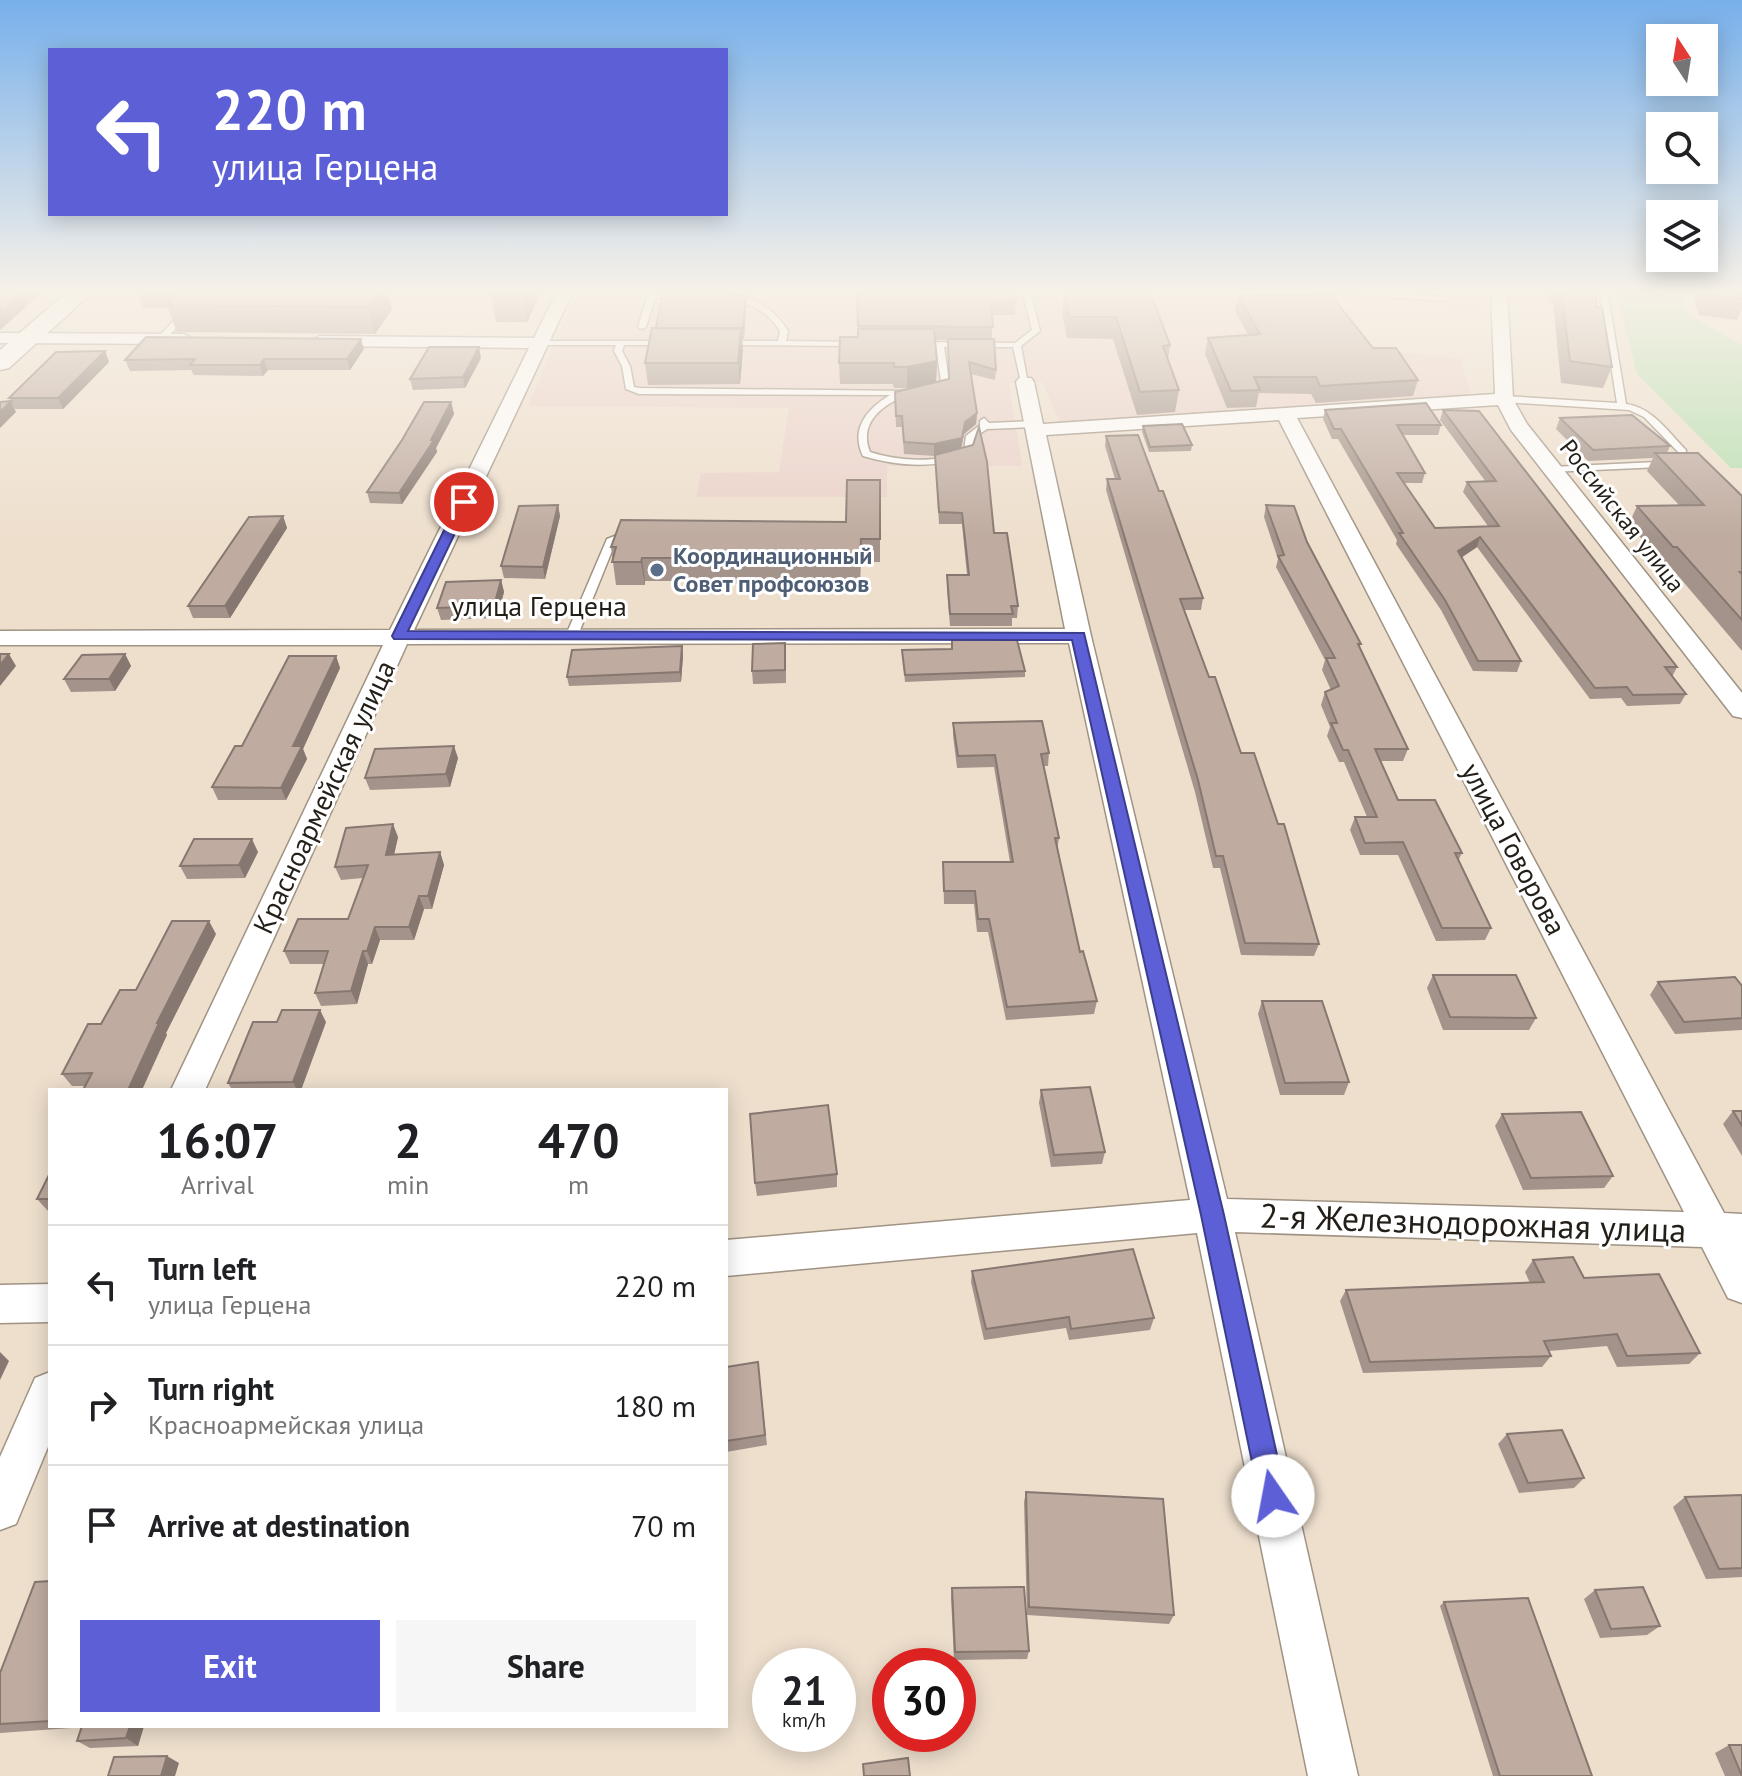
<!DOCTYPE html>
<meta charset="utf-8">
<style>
body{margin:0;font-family:"PT Sans",sans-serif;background:#f6f6f6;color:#202124;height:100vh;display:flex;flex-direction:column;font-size:30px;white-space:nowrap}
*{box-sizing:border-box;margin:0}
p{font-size:26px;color:#757577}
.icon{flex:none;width:44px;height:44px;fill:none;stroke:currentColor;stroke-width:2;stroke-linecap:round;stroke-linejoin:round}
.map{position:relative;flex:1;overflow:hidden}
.side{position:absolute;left:48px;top:1088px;width:680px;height:640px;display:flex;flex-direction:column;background:#fff;border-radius:0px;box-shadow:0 4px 20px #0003}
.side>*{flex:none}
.guide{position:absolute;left:48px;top:48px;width:680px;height:168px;border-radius:0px;box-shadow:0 4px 20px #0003;background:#5d5fd7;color:#fff;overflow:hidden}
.needle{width:52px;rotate:348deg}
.controls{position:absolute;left:1646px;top:24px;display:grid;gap:16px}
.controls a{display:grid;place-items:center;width:72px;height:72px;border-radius:0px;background:#fff;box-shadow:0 4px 20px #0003;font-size:40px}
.speed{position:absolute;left:752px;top:1648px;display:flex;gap:16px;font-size:40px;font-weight:700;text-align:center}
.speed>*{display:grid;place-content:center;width:104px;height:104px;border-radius:50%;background:#fff;box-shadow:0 4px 20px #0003;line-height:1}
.speed small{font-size:20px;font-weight:400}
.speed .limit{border:12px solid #d22;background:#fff;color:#111}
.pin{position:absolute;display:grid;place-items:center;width:68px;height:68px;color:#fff;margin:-34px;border:4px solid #fff;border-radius:50%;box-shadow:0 2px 8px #0007}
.me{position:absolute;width:88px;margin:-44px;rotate:348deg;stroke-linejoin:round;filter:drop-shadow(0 0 6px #0008)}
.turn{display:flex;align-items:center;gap:28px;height:168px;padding:0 32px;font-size:36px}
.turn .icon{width:104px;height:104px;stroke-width:2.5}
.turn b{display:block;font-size:56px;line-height:68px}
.eta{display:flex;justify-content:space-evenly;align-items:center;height:136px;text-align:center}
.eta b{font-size:48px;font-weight:600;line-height:56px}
.action{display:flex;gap:16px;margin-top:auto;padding:16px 32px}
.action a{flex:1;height:92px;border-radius:0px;background:#5d5fd7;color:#fff;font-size:32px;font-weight:600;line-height:92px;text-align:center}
.action a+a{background:#f6f6f6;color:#202124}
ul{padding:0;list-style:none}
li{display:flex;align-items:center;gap:24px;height:120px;padding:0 32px;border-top:2px solid #e0e0e0}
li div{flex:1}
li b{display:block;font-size:30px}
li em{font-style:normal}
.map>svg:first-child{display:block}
.built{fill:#e5d2ba}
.medical{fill:#ebd2ca}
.green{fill:#b9dfb2}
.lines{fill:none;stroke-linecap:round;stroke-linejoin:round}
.service-casing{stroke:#a09383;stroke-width:3}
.minor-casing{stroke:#a09383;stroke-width:3}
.secondary-casing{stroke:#a09383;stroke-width:3}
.service{fill:#fff;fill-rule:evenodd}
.minor{fill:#fff;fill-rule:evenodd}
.secondary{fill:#fff;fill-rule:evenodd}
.wall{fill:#a4938a;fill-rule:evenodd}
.shaded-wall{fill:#867870}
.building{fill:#bfaba0;stroke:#867870;stroke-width:2}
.route{fill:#5d5fd7;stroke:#3c3e8c;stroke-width:2}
.service-dot{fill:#5c6f8a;stroke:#fff;stroke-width:3}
.labels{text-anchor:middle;stroke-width:6;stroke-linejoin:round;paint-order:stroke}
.far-street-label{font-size:24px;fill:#231e17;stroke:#fff}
.far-service-label{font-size:24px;font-weight:bold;fill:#4e5e75;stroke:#fff;text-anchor:start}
.street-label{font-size:28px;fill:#231e17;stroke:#fff}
.near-street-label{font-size:34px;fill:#231e17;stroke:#fff}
</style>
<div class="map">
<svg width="1742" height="1776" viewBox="0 0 1742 1776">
<rect width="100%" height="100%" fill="#eedfcd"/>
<path class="built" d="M1259 289H1477L1476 309 1375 301 1273 305Z"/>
<path class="medical" d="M579 289H1259L1274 305 1353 345 1379 351 1461 358 1471 395 1060 422 1042 382 1009 383 1022 466H887V497H696L701 473 779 472 789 408 528 406Z"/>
<path class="green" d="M1680 289 1687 314 1742 345V468H1731L1637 374 1616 289Z"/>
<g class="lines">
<defs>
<g id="service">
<path d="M204 289H212L164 341H158V337Z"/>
<path d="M650 289H658L656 294H678L682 296 678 298H655L646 327 642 329 638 327Z"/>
<path d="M1022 289H1030L1040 331 1021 346 1028 384 1021 382 1013 347H944L949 381 947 386 927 391V387L939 384 941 381 936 347 918 346H915V342L1015 343 1032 330Z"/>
<path d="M1599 289H1607L1626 404C1652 407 1669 433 1686 450L1684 466 1549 472 1547 470 1552 467 1677 461 1678 452 1644 417 1629 410 1504 402 1500 399 1504 396 1617 403Z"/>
<path d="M1366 291 1444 297 1448 299 1444 301 1363 295 1362 293Z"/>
<path d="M727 294C754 297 774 308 788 331L786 341 857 342 861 344 857 346 723 345 722 343 726 341H778L780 331C767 310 748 302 724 298L723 296Z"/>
<path d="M542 341H668L669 343 665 345H624L622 351 630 366 634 387 639 388 909 391V395C883 403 858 423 870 452 898 461 937 464 964 451L966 436 980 425V421L984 418 989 423 1033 421 1037 424 1033 427 987 429 975 437 971 454C939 470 896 466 863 456 850 429 867 409 890 395L639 394 626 389 622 366 614 351 616 345H539L538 343Z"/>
<path d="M630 530 635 533 634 535 616 541 578 635 576 637H568L566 635 607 539Z"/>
</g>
<g id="minor">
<path d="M558 289H574L414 630 1065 629 1016 382 1019 378H1031L1034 382 1043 424 1495 394 1491 289H1507L1513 399 1527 424 1742 693V718L1733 716 1511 430 1498 405 1297 418 1724 1213 1742 1214V1303L1728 1298 1702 1247 1235 1232 1358 1776H1308L1197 1233 726 1276V1240L1190 1200 1069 643 407 644 205 1090H171L383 645H0V631L390 630 529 348 320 346 311 341 320 336 534 338ZM1279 420 1684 1212 1227 1199 1091 636 1046 435Z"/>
<path d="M0 333 184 334 193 339 184 344 0 343Z"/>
<path d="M50 1284V1322L0 1323V1285Z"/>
<path d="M50 1372V1442L16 1524 0 1530V1457L35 1378Z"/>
</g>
<path id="secondary" d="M71 289H96L9 368 0 370V350Z"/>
</defs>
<use href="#service" class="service-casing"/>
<use href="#minor" class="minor-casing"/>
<use href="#secondary" class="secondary-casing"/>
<use href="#service" class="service"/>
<use href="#minor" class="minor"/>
<use href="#secondary" class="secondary"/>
</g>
<g class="wall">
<path d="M136 289H387L392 309 375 334 177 332 168 308H143Z"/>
<path d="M542 289 527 322H496L490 293Z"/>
<path d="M666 289H748L747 295 724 292 746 296V307L744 339H742L743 349 740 384 648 385 645 363 656 328 717 291 707 290 666 291Z"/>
<path d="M757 289H885V292L1013 289 1016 302 1015 315H992V339L996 370 995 380 971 374 977 413 976 424 964 434 961 448 994 533 1018 606 1017 618H1012V626H950L947 588V575H967L962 524H939L935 456 904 454 902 427H896L895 392 927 384 907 388H894L893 384H840L839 363 858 337 857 291H757ZM935 340H948V379L936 382 937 361Z"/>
<path d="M1081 289H1149L1170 345 1168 359 1179 390 1175 412 1137 415 1113 339 1067 338 1062 313 1064 292H1082Z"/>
<path d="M1311 289H1362L1359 294 1332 296 1373 348 1418 380 1413 396 1316 403 1311 394 1259 393 1256 407 1227 408 1205 354 1208 338 1248 335 1235 311 1238 296 1316 294Z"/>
<path d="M1548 289H1595L1597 307 1612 367 1603 388 1561 383 1553 303H1548Z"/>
<path d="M1691 289H1742V309L1737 320 1699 315Z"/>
<path d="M364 349 350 370H268L263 376 194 375 191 370 130 371 125 360Z"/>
<path d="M105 351 109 362 63 409H15L9 398Z"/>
<path d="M481 358 465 388 413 390 410 379Z"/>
<path d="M451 402 454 414 436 448 437 452 402 504 370 503 367 492Z"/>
<path d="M1325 410 1441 425 1438 435H1402L1425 473 1422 483H1404L1435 528 1488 526 1463 492 1467 482H1486L1440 420 1443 410 1677 667 1672 677 1686 694 1680 704 1627 706 1621 698 1590 699 1477 547 1462 557 1521 661 1517 672 1473 671 1441 610 1396 544 1397 540 1338 439H1332L1323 419Z"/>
<path d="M1560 418 1670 446 1667 453 1742 496V651L1669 565H1664L1629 524 1637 506 1679 505 1647 471 1653 458 1588 461 1556 429Z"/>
<path d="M1143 426 1192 445 1191 451 1149 452 1142 432Z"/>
<path d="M1106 436 1159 491 1203 598 1201 610H1184L1209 677 1319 944 1314 956 1241 955 1220 868H1213L1195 792 1106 490 1107 479H1115L1105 446Z"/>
<path d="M880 480V562H861L860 586H822L821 582 700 585V581H645V585H616L611 547 846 522Z"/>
<path d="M558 505 560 516 545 579 504 578 501 566Z"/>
<path d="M1266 505 1307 542 1361 644 1359 648 1408 749 1403 761H1380L1398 800 1462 853 1458 861 1491 928 1485 940 1436 941 1398 855H1360L1350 830 1355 817H1367L1344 762H1339L1327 736 1330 727 1321 705 1325 692 1331 690 1322 670 1325 660 1276 567 1278 559 1264 517Z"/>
<path d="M283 516 287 528 230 618H193L188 606Z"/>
<path d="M501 580 504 592 497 618 441 620 437 608Z"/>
<path d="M952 640 1025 671V677L905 682 902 650 952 649Z"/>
<path d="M682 646 683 656 681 682 569 686 567 677Z"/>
<path d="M125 654 131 666 115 691 71 692 64 679Z"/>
<path d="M786 655V683L753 684 752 671Z"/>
<path d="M336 656 340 668 303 749 307 759 286 800H218L212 787 242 746Z"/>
<path d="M953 723 1049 753 1048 766H1044L1059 838 1057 851 1080 952 1097 1001 1094 1014 1006 1020 988 932H977L974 904H944L943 862H1010L994 767 957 768 953 735Z"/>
<path d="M458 758 450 787 370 790 365 778Z"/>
<path d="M398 837 394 855 440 852 444 865 432 909H424L414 940H380L372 964H368L357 1004 321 1006 315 993 324 964H290L284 951 348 919 363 878 341 880 335 867Z"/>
<path d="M258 852 245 878 187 879 180 866Z"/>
<path d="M216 934 166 1033 167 1035 85 1086H72L62 1074 101 1024 136 990Z"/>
<path d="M1433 975 1536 1018 1529 1030H1443L1427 988Z"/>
<path d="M1658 982 1742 986V1030L1675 1034 1650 995Z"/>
<path d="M1262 1001 1349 1082 1344 1095H1280L1258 1014Z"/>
<path d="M326 1022 301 1090H232L228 1083Z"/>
<path d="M1041 1090 1105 1152 1102 1164 1051 1167 1039 1103Z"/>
<path d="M1733 1111H1742V1156L1723 1124Z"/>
<path d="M1502 1114 1613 1176 1604 1188 1523 1190 1495 1126Z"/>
<path d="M50 1173V1211H48L37 1199Z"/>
<path d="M837 1174V1187L757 1196 755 1183Z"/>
<path d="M1533 1260 1584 1278 1700 1353 1689 1364 1617 1367 1607 1346 1549 1351 1551 1356 1542 1367 1363 1373 1340 1301 1346 1290 1530 1283 1525 1272Z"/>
<path d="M972 1271 1154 1318 1150 1330 1069 1340 1066 1328 984 1340 971 1282Z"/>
<path d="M758 1362 767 1445 726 1452V1367Z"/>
<path d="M1507 1434 1584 1478 1574 1488 1519 1493 1498 1444Z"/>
<path d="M1026 1492 1174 1615 1169 1624 1027 1615 1024 1502Z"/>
<path d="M1742 1495V1577L1706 1579 1673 1507 1685 1497Z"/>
<path d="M50 1581V1726H71V1728L0 1733V1673Z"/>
<path d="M952 1588 1029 1651 1027 1659 954 1660 951 1597Z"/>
<path d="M1595 1590 1660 1626 1647 1635 1600 1638 1584 1599Z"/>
<path d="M1444 1602 1592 1776H1493L1440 1606Z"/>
<path d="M82 1726H144L138 1746 90 1748 77 1741Z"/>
<path d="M1729 1745 1742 1776H1725L1715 1753Z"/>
</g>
<g class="shaded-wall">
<path d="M27 289H46L0 330V312Z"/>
<path d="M380 289H387L392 309 375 334 368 307Z"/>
<path d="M523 289H542L527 322 522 293Z"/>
<path d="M746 296V307L744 339 743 328Z"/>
<path d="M741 329 743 349 740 384 738 363Z"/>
<path d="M361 339 364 349 350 370 347 359Z"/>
<path d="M479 347 481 358 465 388 463 377Z"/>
<path d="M105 351 109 362 63 409 58 398Z"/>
<path d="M264 359 268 370 263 376 260 365Z"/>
<path d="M937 361 936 383 907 388V367Z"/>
<path d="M11 401 16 412 0 428V412Z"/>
<path d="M451 402 454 414 436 448 437 452 402 504 399 493 431 440Z"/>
<path d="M977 413 976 424 964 434 961 449 934 456V444Z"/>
<path d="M558 505 560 516 545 579 543 567Z"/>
<path d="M283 516 287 528 230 618 225 606Z"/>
<path d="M1480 537 1477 547 1455 562 1458 551Z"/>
<path d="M642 558 645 581V585L641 562Z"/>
<path d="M501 580 504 592 497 618 494 606Z"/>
<path d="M682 646 683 656 681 682 680 672Z"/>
<path d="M9 654 16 666 0 686V665Z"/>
<path d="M125 654 131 666 115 691 109 679Z"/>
<path d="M336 656 340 668 303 749 307 759 286 800 281 788 293 746Z"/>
<path d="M454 746 458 758 450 787 446 774Z"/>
<path d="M393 824 398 837 391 868 386 855Z"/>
<path d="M252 839 258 852 245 878 239 865Z"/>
<path d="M440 852 444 865 432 909 428 896Z"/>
<path d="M419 896 424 909 414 940 409 927Z"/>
<path d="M209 921 216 934 166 1033 167 1035 142 1090H128L157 1023Z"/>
<path d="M375 927 380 940 372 964 367 951Z"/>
<path d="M363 951 368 964 357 1004 351 991Z"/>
<path d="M320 1010 326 1022 301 1090H297L293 1082Z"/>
<path d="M0 1352 9 1361 0 1380Z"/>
<path d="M130 1726H144L138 1746 126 1738Z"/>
<path d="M167 1756 179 1763 175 1776H161Z"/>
</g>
<g class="building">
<path d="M0 289H27L0 312Z"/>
<path d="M182 289H380L368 307 167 305Z"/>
<path d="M492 289H523L522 293H490Z"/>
<path d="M857 289H885V292L1013 289 1016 302H991L993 327 858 326Z"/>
<path d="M1089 289H1149L1170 345 1163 346 1179 390 1140 392 1116 317H1069L1064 292H1090Z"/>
<path d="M1561 289H1595L1597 307H1602L1612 367 1570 361Z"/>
<path d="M1706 289H1742V299L1708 295Z"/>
<path d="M663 291H719L746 296 743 328H656Z"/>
<path d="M1330 294 1373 348H1396L1418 380 1320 386 1316 377H1254L1260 390 1231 391 1208 338 1260 334 1238 296Z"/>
<path d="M652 328 741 329 738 363H645Z"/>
<path d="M858 329H934L937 361 907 367H894V363H839L840 337H858Z"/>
<path d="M146 337 361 339 347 359H264L260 365H190L195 359 125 360Z"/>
<path d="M948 339H994L996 370 969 362 977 413 965 422 962 438 934 444 904 442 902 416H896L895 392 949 379Z"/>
<path d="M429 347H479L463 377 410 379Z"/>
<path d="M105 351 58 398H9L56 352Z"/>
<path d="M11 401 0 412V402Z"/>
<path d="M424 402H451L431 440H434L399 493 367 492 402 440Z"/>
<path d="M1426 403 1441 425H1397L1425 473H1397L1435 528 1499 526 1467 482 1496 481 1443 410 1479 411 1677 667H1665L1686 694 1633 695 1627 687 1595 688 1480 537 1458 551 1521 661H1478L1445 600 1399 533H1403L1341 429H1334L1325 410Z"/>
<path d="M1632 415 1670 446 1593 450 1560 418Z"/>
<path d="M1182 424 1192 445 1150 447 1143 426Z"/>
<path d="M979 427 987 462 994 533H1007L1018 606H1011L1013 614H950L947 575H969L962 513 939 512 935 455 973 445Z"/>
<path d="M1138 435 1159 491H1163L1203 598 1180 599 1209 677H1215L1241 753H1254L1278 824H1284L1319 944 1245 943 1223 856H1216L1198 780 1107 479H1120L1106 436Z"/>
<path d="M1655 453H1698L1742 496V572H1740L1742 574V620L1677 547H1673L1637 506 1704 505Z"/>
<path d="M847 480H880V539H861L860 563H821V559L698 562V558H642L641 562H612L616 547H611L621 520 846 522Z"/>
<path d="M558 505 543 567 501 566 519 506Z"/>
<path d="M1266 505 1294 506 1307 542 1361 644H1358L1408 749H1375L1398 800H1435L1462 853H1455L1491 928H1442L1403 842 1365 843 1355 817H1377L1348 750H1343L1331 723H1337L1325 692 1339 686 1326 658H1335L1278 556 1284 555Z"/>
<path d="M283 516 225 606H188L249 517Z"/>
<path d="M501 580 494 606 437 608 446 582Z"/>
<path d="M952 640H1017L1025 671 905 675 902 650 952 649Z"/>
<path d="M785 643V670L752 671 753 644Z"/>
<path d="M682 646 680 672 567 677 572 650Z"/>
<path d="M0 654H9L0 665Z"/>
<path d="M125 654 109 679H64L82 655Z"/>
<path d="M289 656H336L293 746H302L281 788 212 787 235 746H242Z"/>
<path d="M1042 721 1049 753 1041 754 1059 838H1055L1080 952 1083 951 1097 1001 1007 1007 989 919H978L975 891H944L943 862H1013L995 755 958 756 953 723Z"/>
<path d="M454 746 446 774 365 778 375 749Z"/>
<path d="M393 824 386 855 440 852 428 896H419L409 927H375L367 951H363L351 991 315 993 328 951H284L298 919H348L368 865 335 867 346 828Z"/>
<path d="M194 839H252L239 865 180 866Z"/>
<path d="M172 921H209L157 1023H159L128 1090H83L92 1073 62 1074 88 1024H101L120 990H136Z"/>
<path d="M1433 975H1516L1536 1018 1450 1017Z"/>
<path d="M1735 977 1742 986V1018L1684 1022 1658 982Z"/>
<path d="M1262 1001H1322L1349 1082 1285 1083Z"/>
<path d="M282 1010H320L293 1082 228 1083 253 1022H277Z"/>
<path d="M1090 1087 1105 1152 1054 1155 1041 1090Z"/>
<path d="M828 1105 837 1174 755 1183 750 1114Z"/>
<path d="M1733 1111H1742V1126Z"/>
<path d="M1581 1112 1613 1176 1531 1178 1502 1114Z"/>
<path d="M50 1173V1199H37Z"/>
<path d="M1133 1249 1154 1318 1071 1329 1069 1317 986 1329 972 1271Z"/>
<path d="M1573 1257 1584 1278 1659 1274 1700 1353 1627 1356 1617 1334 1544 1341 1551 1356 1370 1362 1346 1290 1544 1282 1533 1260Z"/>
<path d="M758 1362 765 1435 726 1441V1367Z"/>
<path d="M1562 1430 1584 1478 1528 1483 1507 1434Z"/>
<path d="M1026 1492 1163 1499 1174 1615 1029 1607Z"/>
<path d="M1742 1495V1568L1719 1569 1685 1497Z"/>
<path d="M50 1581V1721L0 1724V1673L35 1582Z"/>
<path d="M1024 1587 1029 1651 955 1652 952 1588Z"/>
<path d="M1643 1587 1660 1626 1611 1629 1595 1590Z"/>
<path d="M1528 1598 1592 1776H1500L1444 1602Z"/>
<path d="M82 1726H130L126 1738 77 1741Z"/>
<path d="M1729 1745H1742V1776Z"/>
<path d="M167 1756 161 1776H108L114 1757Z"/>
<path d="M908 1758 910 1776H864L863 1764Z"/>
</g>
<linearGradient id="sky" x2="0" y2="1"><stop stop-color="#77b0eb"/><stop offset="0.54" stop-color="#f7f1e8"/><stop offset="1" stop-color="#f7f1e8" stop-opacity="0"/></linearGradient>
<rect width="1742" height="538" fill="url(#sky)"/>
<path class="route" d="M464 499 470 502 408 631 1084 633 1224 1215 1286 1496 1282 1505 1273 1509 1263 1505 1259 1496 1201 1215 1072 640 394 639 392 636 458 502Z"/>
<circle class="service-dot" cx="657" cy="570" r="8"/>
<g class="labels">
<g class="far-street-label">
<text transform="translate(1622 516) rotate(52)" y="8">Российская улица</text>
</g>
<g class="far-service-label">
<text x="673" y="564">Координационный<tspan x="673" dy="28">Совет профсоюзов</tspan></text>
</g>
<g class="street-label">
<text x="539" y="616">улица Герцена</text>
<text transform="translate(324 797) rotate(-65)" y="10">Красноармейская улица</text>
<text transform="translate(1514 849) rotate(62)" y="10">улица Говорова</text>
</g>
<g class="near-street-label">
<text transform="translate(1473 1223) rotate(2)" y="12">2-я Железнодорожная улица</text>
</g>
</g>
</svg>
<div class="controls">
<a><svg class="needle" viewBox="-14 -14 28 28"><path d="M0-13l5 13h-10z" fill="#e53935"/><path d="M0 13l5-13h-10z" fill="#757577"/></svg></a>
<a><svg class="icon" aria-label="search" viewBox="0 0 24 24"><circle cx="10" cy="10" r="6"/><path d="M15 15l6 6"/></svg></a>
<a><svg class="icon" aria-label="layers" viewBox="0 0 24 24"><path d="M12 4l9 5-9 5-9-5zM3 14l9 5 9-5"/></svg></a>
</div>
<div class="speed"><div>21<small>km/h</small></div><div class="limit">30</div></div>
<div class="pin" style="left:464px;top:502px;background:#d93025"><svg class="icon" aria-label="arrive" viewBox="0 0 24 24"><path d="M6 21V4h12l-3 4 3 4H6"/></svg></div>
<svg class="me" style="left:1273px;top:1496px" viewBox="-20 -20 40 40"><circle r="19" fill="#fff"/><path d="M0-13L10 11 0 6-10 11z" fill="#5d5fd7"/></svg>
<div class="guide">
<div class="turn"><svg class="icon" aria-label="left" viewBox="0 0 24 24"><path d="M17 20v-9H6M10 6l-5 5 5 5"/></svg><div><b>220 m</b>улица Герцена</div></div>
</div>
<section class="side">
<div class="eta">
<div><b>16:07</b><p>Arrival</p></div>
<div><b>2</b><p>min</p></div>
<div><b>470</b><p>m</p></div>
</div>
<ul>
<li><svg class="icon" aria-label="left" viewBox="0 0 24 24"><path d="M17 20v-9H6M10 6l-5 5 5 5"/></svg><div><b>Turn left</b><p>улица Герцена</p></div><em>220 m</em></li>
<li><svg class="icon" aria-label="right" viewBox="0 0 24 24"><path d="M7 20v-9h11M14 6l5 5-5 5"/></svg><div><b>Turn right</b><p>Красноармейская улица</p></div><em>180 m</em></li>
<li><svg class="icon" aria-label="arrive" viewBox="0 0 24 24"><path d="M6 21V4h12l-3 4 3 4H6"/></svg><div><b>Arrive at destination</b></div><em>70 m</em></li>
</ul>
<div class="action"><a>Exit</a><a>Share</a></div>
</section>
</div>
